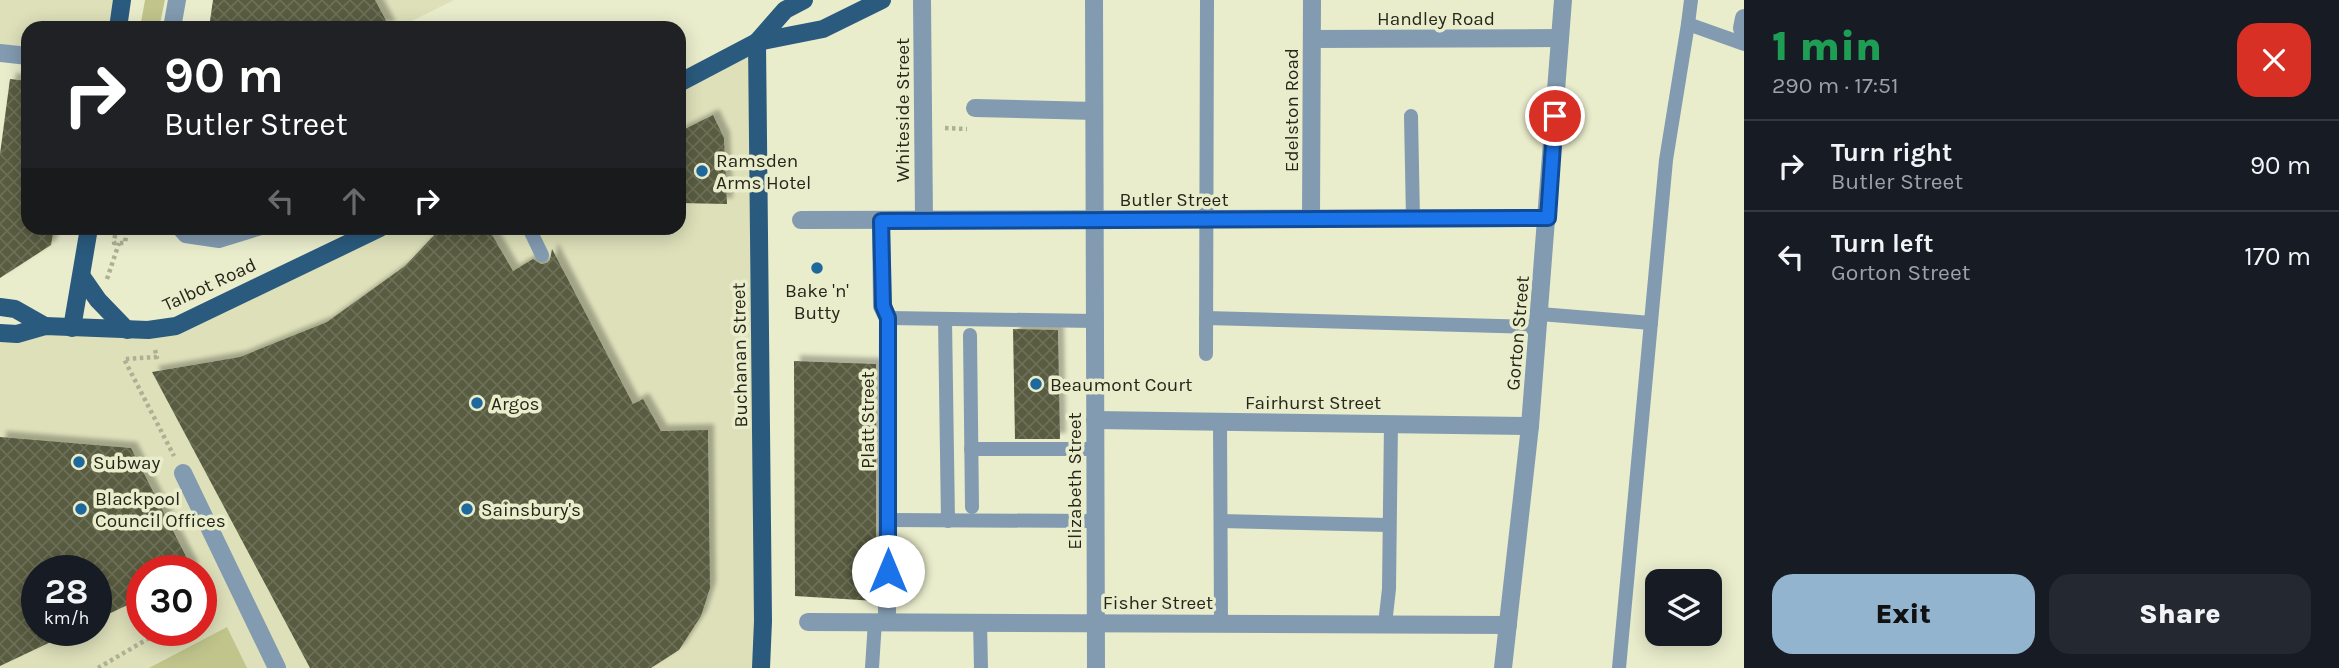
<!DOCTYPE html>
<meta charset="utf-8">
<style>
body{margin:0;font-family:Karla,sans-serif;background:#242831;color:#f1f3f6;height:100vh;display:flex;flex-direction:column;font-size:26px;white-space:nowrap}
*{box-sizing:border-box;margin:0}
p{font-size:23px;color:#9ea1a6}
.icon{flex:none;width:38px;height:38px;fill:none;stroke:currentColor;stroke-width:2;stroke-linecap:round;stroke-linejoin:round}
.map{position:relative;flex:1;overflow:hidden}
.panel{display:flex;flex-direction:column;background:#171b24;width:595px}
.panel>*{flex:none}
.hud{position:absolute;left:21px;top:21px;width:665px;height:214px;border-radius:21px;box-shadow:0 4px 18px #0003;background:#202124;color:#fff;overflow:hidden}
.fabs{position:absolute;left:1645px;top:569px;display:grid;gap:14px}
.fabs a{display:grid;place-items:center;width:77px;height:77px;border-radius:14px;background:#171b24;box-shadow:0 4px 18px #0003;font-size:35px}
.speed{position:absolute;left:21px;top:555px;display:flex;gap:14px;font-size:35px;font-weight:700;text-align:center}
.speed>*{display:grid;place-content:center;width:91px;height:91px;border-radius:50%;background:#171b24;box-shadow:0 4px 18px #0003;line-height:1}
.speed small{font-size:18px;font-weight:400}
.speed .limit{border:10px solid #d22;background:#fff;color:#111}
.pin{position:absolute;display:grid;place-items:center;width:60px;height:60px;color:#fff;margin:-30px;border:4px solid #fff;border-radius:50%;box-shadow:0 2px 7px #0007}
.me{position:absolute;width:77px;margin:-38px;rotate:0deg;stroke-linejoin:round;filter:drop-shadow(0 0 5px #0008)}
.turn{display:flex;align-items:center;gap:24px;height:147px;padding:0 28px;font-size:32px}
.turn .icon{width:91px;height:91px;stroke-width:2.5}
.turn b{display:block;font-size:49px;line-height:60px}
.lanes{display:flex;align-items:center;height:66px;padding:0 28px;background:#0003;justify-content:center;gap:35px;direction:ltr}
.lanes .off{opacity:.35}
.round{display:grid;place-items:center;flex:none;width:74px;height:74px;border-radius:21px;background:#242831}
.headline{display:flex;align-items:center;justify-content:space-between;height:119px;padding:0 28px}
h1{font-size:42px;font-weight:800;line-height:52px;color:#1e9e55}
.cta{display:flex;gap:14px;margin-top:auto;padding:14px 28px}
.cta a{flex:1;height:80px;border-radius:21px;background:#92b4ce;color:#111;font-size:28px;font-weight:800;line-height:80px;text-align:center}
.cta a+a{background:#242831;color:#f1f3f6}
ul{padding:0;list-style:none}
li{display:flex;align-items:center;gap:21px;height:91px;padding:0 28px;border-top:2px solid #363941}
li div{flex:1}
li b{display:block;font-size:26px}
li em{font-style:normal}
main{display:flex;flex:1;min-height:0}
.map>svg:first-child{display:block}
.built{fill:#dde0b9;fill-rule:evenodd}
.grass{fill:#c1c58c}
.building{fill:url(#building-cross-hatch);filter:url(#shadow)}
.lines{fill:none;stroke-linecap:round;stroke-linejoin:round}
.path{stroke:#adb095;stroke-width:4.5;stroke-dasharray:3.5 3.5;stroke-linecap:butt}
.lane{stroke:#829bb0;stroke-width:14}
.street{stroke:#829bb0;stroke-width:18}
.primary{stroke:#2a5a7e;stroke-width:18}
.route-casing{stroke:#114b97;stroke-width:18}
.route{stroke:#1a73e8;stroke-width:12}
.poi-dot{fill:#1e689c;stroke:#eaedcc;stroke-width:2.5}
.labels{text-anchor:middle;stroke-width:7;stroke-linejoin:round;paint-order:stroke}
.street-label{font-size:19px;fill:#26271b;stroke:#eaedcc}
.poi-label{font-size:19px;fill:#26271b;stroke:#eaedcc;text-anchor:start}
</style>
<main>
<div class="map">
<svg width="1744" height="668" viewBox="0 0 1744 668">
<defs>
<pattern id="building-cross-hatch" width="8" height="8" patternUnits="userSpaceOnUse" patternTransform="scale(1.75)"><rect width="8" height="8" fill="#595b3f"/><path d="M0 0l8 8M0 8l8-8" fill="none" stroke="#6d6f58"/></pattern>
<filter id="shadow"><feDropShadow dx="6" dy="-6" stdDeviation="2" flood-color="#0004"/></filter>
</defs>
<rect width="100%" height="100%" fill="#eaedcc"/>
<g class="built">
<path d="M0 0H122L118 28H28V56L0 53Z"/>
<path d="M213 0H454L406 24H388L378 28H209Z"/>
<path d="M757 42 761 668H0V337L17 334 148 330 378 228H679V80ZM37 570H96V630H37ZM142 570H201V630H142Z"/>
</g>
<g class="grass">
<path d="M145 0H165L159 28H140Z"/>
<path d="M227 627 247 668H149Z"/>
</g>
<g class="building">
<path d="M213 0H375L390 28H209Z"/>
<path d="M10 79 28 81V228H54L51 245 0 278V154Z"/>
<path d="M713 115 724 138 727 204 679 203V132Z"/>
<path d="M441 228H488L513 271 533 259 541 264 547 263 550 260 552 249 633 404 643 399 661 431 708 430 710 588 701 616 679 650 651 668H310L152 372 240 357 327 322 405 266Z"/>
<path d="M1013 329 1058 330 1060 439H1015Z"/>
<path d="M794 361 876 364V601L795 596Z"/>
<path d="M0 437 131 448 193 570H142V598L96 620V570H37V630H76L0 666Z"/>
</g>
<g class="lines">
<g class="path">
<path d="M945 128 967 129"/>
<path d="M116 228 114 243H125L127 228"/>
<path d="M107 279 119 243"/>
<path d="M155 350 157 357 124 359 174 456"/>
<path d="M201 607 219 597"/>
<path d="M98 668 163 630"/>
</g>
<g class="lane">
<path d="M1688 24 1691 0"/>
<path d="M1411 116 1413 219"/>
<path d="M178 228 185 236 219 241 261 228"/>
<path d="M529 228 542 255"/>
<path d="M1540 314 1651 323"/>
<path d="M888 318 1095 321"/>
<path d="M1206 318 1539 327"/>
<path d="M945 319 948 521"/>
<path d="M970 335 972 507"/>
<path d="M1206 354 1207 0"/>
<path d="M1220 422 1221 623"/>
<path d="M971 449H1096"/>
<path d="M888 520 1095 521"/>
<path d="M1221 521 1388 525"/>
<path d="M980 622 981 668"/>
<path d="M1385 624 1389 589 1391 423"/>
<path d="M872 668 875 621"/>
<path d="M1619 668 1666 160 1688 24 1744 44"/>
</g>
<g class="street">
<path d="M922 0 924 220"/>
<path d="M1094 0 1096 668"/>
<path d="M1744 18 1742 28 1744 35"/>
<path d="M172 28 177 0"/>
<path d="M1312 39 1560 38"/>
<path d="M0 53 28 56"/>
<path d="M975 108 1094 111"/>
<path d="M1311 219 1312 0"/>
<path d="M801 220 1548 218"/>
<path d="M881 221 882 306 888 318 887 621"/>
<path d="M1095 420 1530 426"/>
<path d="M183 473 277 668"/>
<path d="M808 622 1508 625"/>
<path d="M1503 668 1530 426 1563 0"/>
</g>
<g class="primary">
<path d="M118 28 122 0"/>
<path d="M757 42 763 621 761 668"/>
<path d="M757 42 785 10 804 0"/>
<path d="M679 83 757 42 823 29 882 0"/>
<path d="M82 277 98 300 127 330"/>
<path d="M0 307 15 309 45 326"/>
<path d="M72 328 89 228"/>
<path d="M0 333 17 334 45 326 148 330 176 326 380 228"/>
</g>
</g>
<g class="lines">
<defs>
<path id="route" d="M888 571V318L883 306 881 221 1548 218 1555 116"/>
</defs>
<use href="#route" class="route-casing"/>
<use href="#route" class="route"/>
</g>
<g class="poi-dot">
<circle cx="702" cy="171" r="7"/>
<circle cx="817" cy="268" r="7"/>
<circle cx="1036" cy="384" r="7"/>
<circle cx="477" cy="403" r="7"/>
<circle cx="79" cy="462" r="7"/>
<circle cx="81" cy="509" r="7"/>
<circle cx="467" cy="509" r="7"/>
</g>
<g class="labels">
<g class="street-label">
<text x="1436" y="25">Handley Road</text>
<text transform="translate(902 110) rotate(-90)" y="7">Whiteside Street</text>
<text transform="translate(1291 110) rotate(-90)" y="7">Edelston Road</text>
<text x="1174" y="206">Butler Street</text>
<text transform="translate(209 284) rotate(-25)" y="7">Talbot Road</text>
<text transform="translate(1517 333) rotate(-85)" y="7">Gorton Street</text>
<text transform="translate(739 355) rotate(-91)" y="7">Buchanan Street</text>
<text x="1313" y="409">Fairhurst Street</text>
<text transform="translate(867 420) rotate(-90)" y="7">Platt Street</text>
<text transform="translate(1074 481) rotate(-90)" y="7">Elizabeth Street</text>
<text x="1158" y="609">Fisher Street</text>
</g>
<g class="poi-label">
<text x="716" y="167">Ramsden<tspan x="716" dy="22">Arms Hotel</tspan></text>
<text x="817" y="297" text-anchor="middle">Bake 'n'<tspan x="817" dy="22">Butty</tspan></text>
<text x="1050" y="391">Beaumont Court</text>
<text x="491" y="410">Argos</text>
<text x="93" y="469">Subway</text>
<text x="95" y="505">Blackpool<tspan x="95" dy="22">Council Offices</tspan></text>
<text x="481" y="516">Sainsbury's</text>
</g>
</g>
</svg>
<div class="fabs">
<a><svg class="icon" aria-label="layers" viewBox="0 0 24 24"><path d="M12 4l9 5-9 5-9-5zM3 14l9 5 9-5"/></svg></a>
</div>
<div class="speed"><div>28<small>km/h</small></div><div class="limit">30</div></div>
<div class="pin" style="left:1555px;top:116px;background:#d93025"><svg class="icon" aria-label="arrive" viewBox="0 0 24 24"><path d="M6 21V4h12l-3 4 3 4H6"/></svg></div>
<svg class="me" style="left:888px;top:571px" viewBox="-20 -20 40 40"><circle r="19" fill="#fff"/><path d="M0-13L10 11 0 6-10 11z" fill="#1a73e8"/></svg>
<div class="hud">
<div class="turn"><svg class="icon" aria-label="right" viewBox="0 0 24 24"><path d="M7 20v-9h11M14 6l5 5-5 5"/></svg><div><b>90 m</b>Butler Street</div></div>
<div class="lanes"><svg class="icon off" aria-label="left" viewBox="0 0 24 24"><path d="M17 20v-9H6M10 6l-5 5 5 5"/></svg><svg class="icon off" aria-label="ahead" viewBox="0 0 24 24"><path d="M12 20V5M6 11l6-6 6 6"/></svg><svg class="icon" aria-label="right" viewBox="0 0 24 24"><path d="M7 20v-9h11M14 6l5 5-5 5"/></svg></div>
</div>
</div>
<section class="panel">
<div class="headline"><div><h1>1 min</h1><p>290 m · 17:51</p></div><a class="round" style="background:#d93025;color:#fff"><svg class="icon" aria-label="close" viewBox="0 0 24 24"><path d="M6 6l12 12M18 6L6 18"/></svg></a></div>
<ul>
<li><svg class="icon" aria-label="right" viewBox="0 0 24 24"><path d="M7 20v-9h11M14 6l5 5-5 5"/></svg><div><b>Turn right</b><p>Butler Street</p></div><em>90 m</em></li>
<li><svg class="icon" aria-label="left" viewBox="0 0 24 24"><path d="M17 20v-9H6M10 6l-5 5 5 5"/></svg><div><b>Turn left</b><p>Gorton Street</p></div><em>170 m</em></li>
</ul>
<div class="cta"><a>Exit</a><a>Share</a></div>
</section>
</main>
